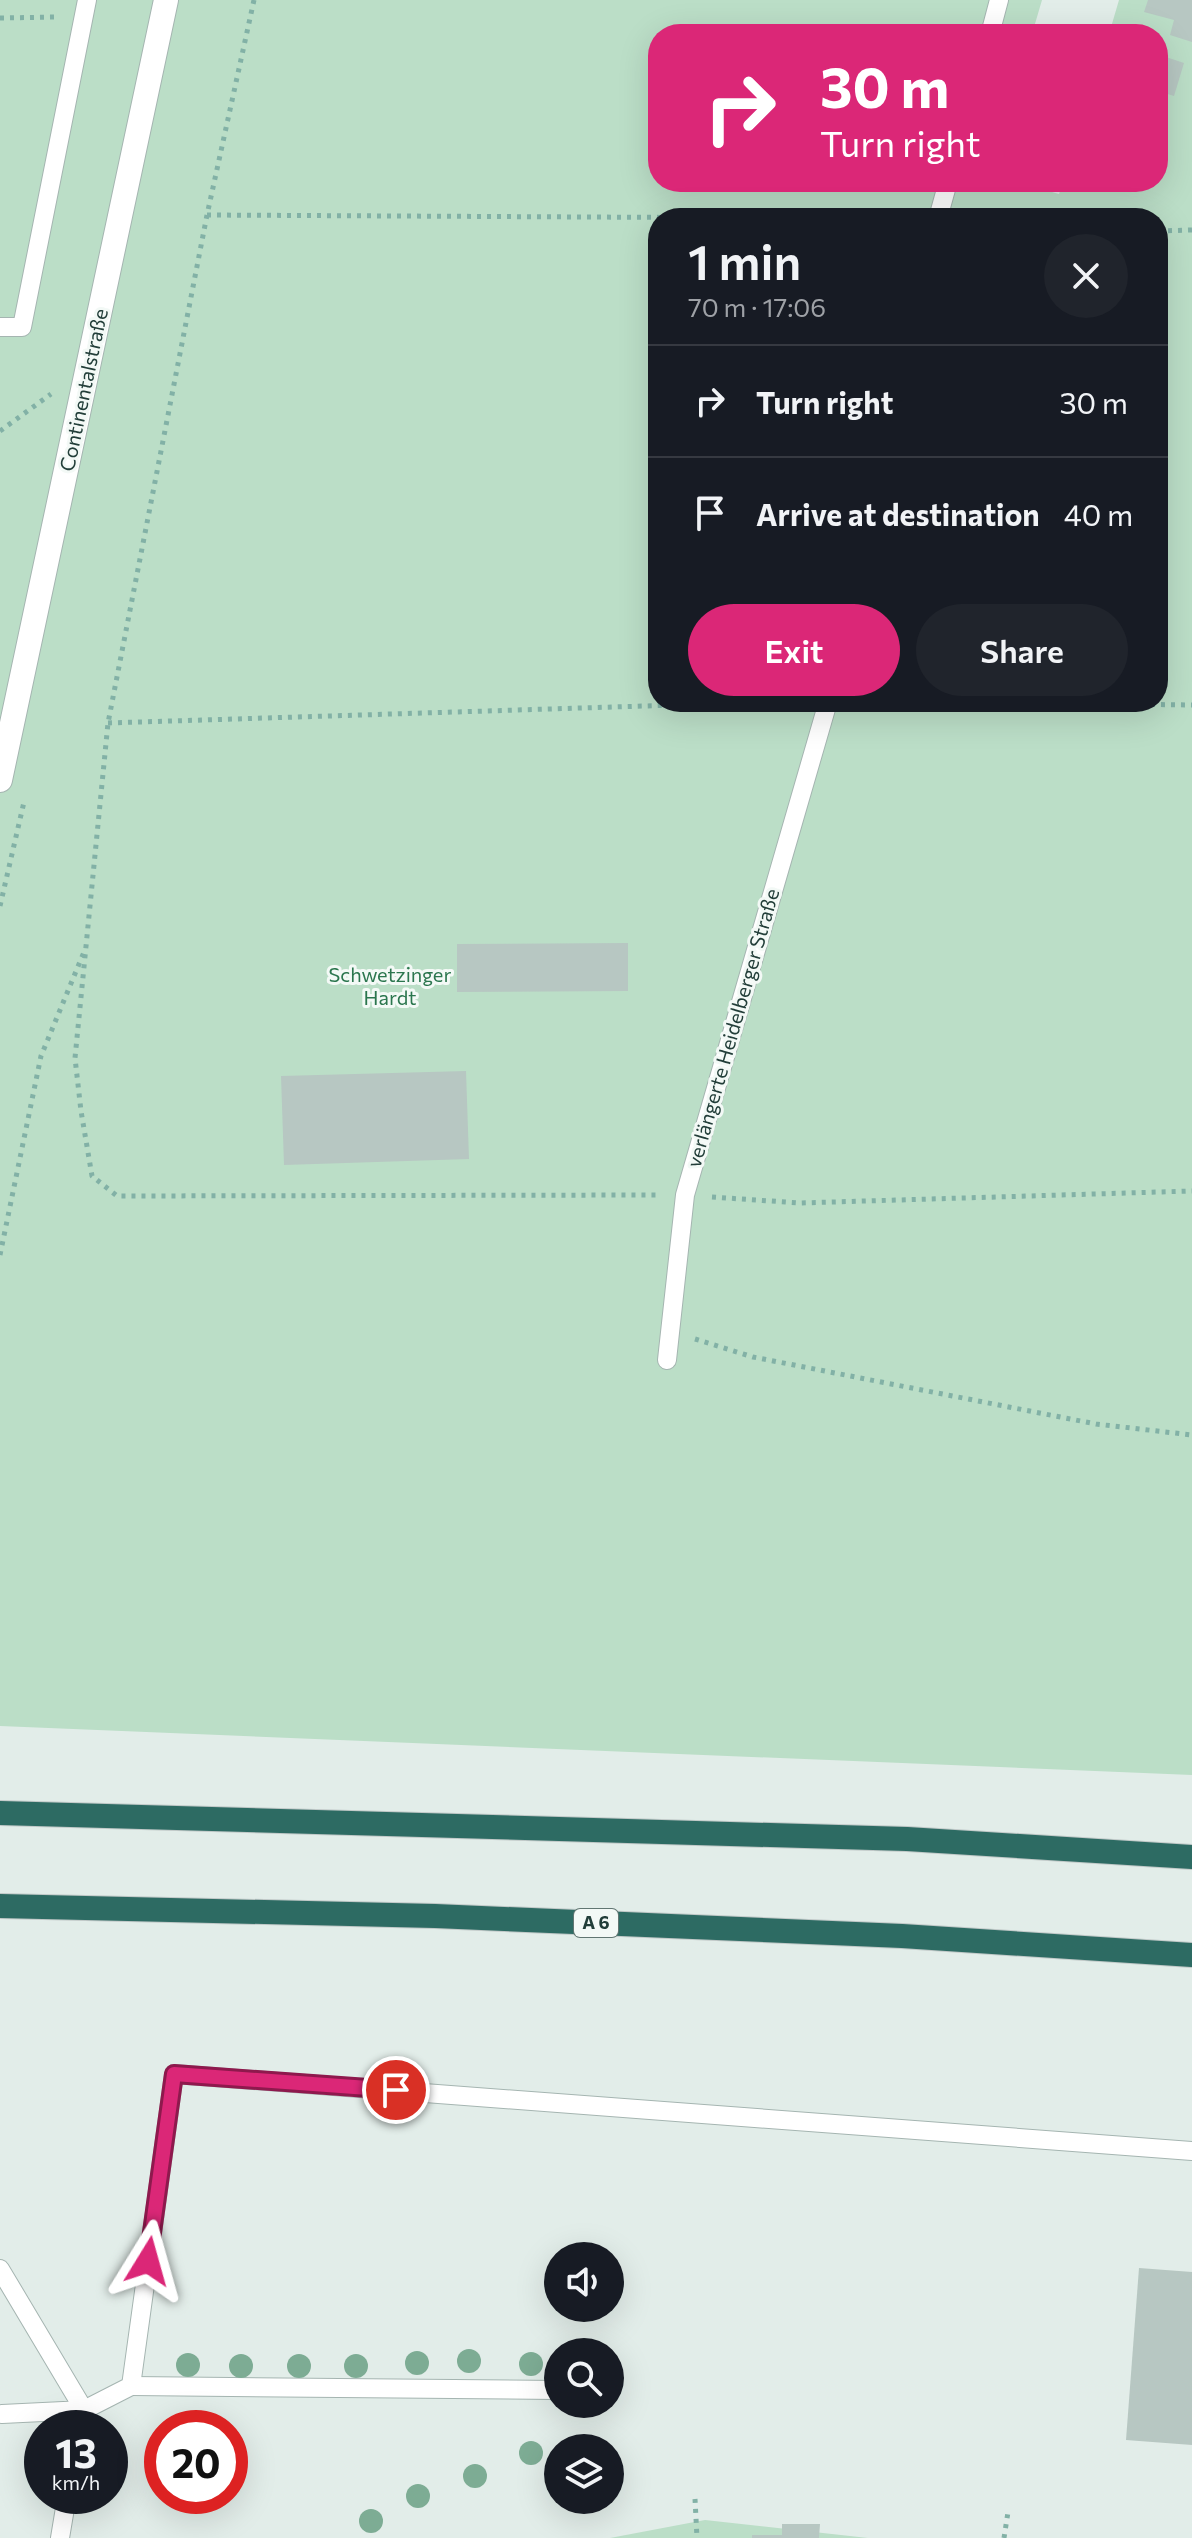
<!DOCTYPE html>
<meta charset="utf-8">
<style>
body{margin:0;font-family:Commissioner,sans-serif;background:#20242c;color:#f1f3f6;height:100vh;display:flex;flex-direction:column;font-size:30px;white-space:nowrap}
*{box-sizing:border-box;margin:0}
p{font-size:26px;color:#9ea1a6}
.icon{flex:none;width:44px;height:44px;fill:none;stroke:currentColor;stroke-width:2;stroke-linecap:round;stroke-linejoin:round}
.map{position:relative;flex:1;overflow:hidden}
.side{position:absolute;left:648px;top:208px;width:520px;height:504px;display:flex;flex-direction:column;background:#171b24;border-radius:32px;box-shadow:0 8px 32px #0002}
.side>*{flex:none}
.top-card{position:absolute;left:648px;top:24px;width:520px;height:168px;border-radius:32px;box-shadow:0 8px 32px #0002;background:#db2777;color:#fff;overflow:hidden}
.controls{position:absolute;left:544px;top:2242px;display:grid;gap:16px}
.controls a{display:grid;place-items:center;width:80px;height:80px;border-radius:50%;background:#171b24;box-shadow:0 8px 32px #0002;font-size:40px}
.speed{position:absolute;left:24px;top:2410px;display:flex;gap:16px;font-size:40px;font-weight:700;text-align:center}
.speed>*{display:grid;place-content:center;width:104px;height:104px;border-radius:50%;background:#171b24;box-shadow:0 8px 32px #0002;line-height:1}
.speed small{font-size:20px;font-weight:400}
.speed .limit{border:12px solid #d22;background:#fff;color:#111}
.pin{position:absolute;display:grid;place-items:center;width:68px;height:68px;color:#fff;margin:-34px;border:4px solid #fff;border-radius:50%;box-shadow:0 2px 8px #0007}
.me{position:absolute;width:88px;margin:-44px;rotate:8deg;stroke-linejoin:round;filter:drop-shadow(0 0 6px #0008)}
.turn{display:flex;align-items:center;gap:28px;height:168px;padding:0 40px;font-size:36px}
.turn .icon{width:104px;height:104px;stroke-width:2.5}
.turn b{display:block;font-size:56px;line-height:68px}
.round{display:grid;place-items:center;flex:none;width:84px;height:84px;border-radius:42px;background:#20242c}
.headline{display:flex;align-items:center;justify-content:space-between;height:136px;padding:0 40px}
h1{font-size:48px;font-weight:600;line-height:60px}
.primary-button{display:flex;gap:16px;margin-top:auto;padding:16px 40px}
.primary-button a{flex:1;height:92px;border-radius:48px;background:#db2777;color:#fff;font-size:32px;font-weight:600;line-height:92px;text-align:center}
.primary-button a+a{background:#20242c;color:#f1f3f6}
ul{padding:0;list-style:none}
li{display:flex;align-items:center;gap:24px;height:112px;padding:0 40px;border-top:2px solid #363941}
li div{flex:1}
li b{display:block;font-size:30px}
li em{font-style:normal}
.map>svg:first-child{display:block}
.green{fill:#bbdec7;fill-rule:evenodd}
.building{fill:#b7c7c2}
.lines{fill:none;stroke-linecap:round;stroke-linejoin:round}
.service-casing{stroke:#a5b5b1;stroke-width:20}
.minor-casing{stroke:#a5b5b1;stroke-width:26}
.motorway-casing{stroke:#c1c9c8;stroke-width:26}
.path{stroke:#82b1a6;stroke-width:5;stroke-dasharray:4 6;stroke-linecap:butt}
.service{stroke:#fff;stroke-width:18}
.minor{stroke:#fff;stroke-width:24}
.motorway{stroke:#2d6b63;stroke-width:24}
.tree{fill:#7dac94}
.route-casing{stroke:#8e194d;stroke-width:20}
.route{stroke:#db2777;stroke-width:14}
.labels{text-anchor:middle;stroke-width:6;stroke-linejoin:round;paint-order:stroke}
.shield{fill:#f3f9f6;stroke:#617672;stroke-width:2}
.shield-label{font-size:18px;font-weight:bold;fill:#223e39}
.street-label{font-size:20px;fill:#223e39;stroke:#f3f9f6}
.park-label{font-size:20px;fill:#2b764e;stroke:#f3f9f6}
</style>
<div class="map">
<svg width="1192" height="2538" viewBox="0 0 1192 2538">
<rect width="100%" height="100%" fill="#e2ede9"/>
<g class="green">
<path d="M0 0H1042L1032 34H658V182H1017L1059 194 1063 182H1158V34H1109L1119 0H1192V1775L0 1726ZM658 218H1158V702H658Z"/>
<path d="M705 2520 868 2538H610Z"/>
</g>
<g class="building">
<path d="M1148 0H1192V42L1170 35 1174 20 1144 12Z"/>
<path d="M1166 57 1184 63 1174 96 1158 91Z"/>
<path d="M628 943V991L457 992V944Z"/>
<path d="M466 1071 469 1159 284 1165 281 1076Z"/>
<path d="M1139 2268 1192 2272V2445L1126 2440Z"/>
<path d="M782 2524H820L819 2538H752V2535H782Z"/>
</g>
<g class="lines">
<defs>
<g id="service">
<path d="M990 34 999 0"/>
<path d="M938 218 948 182"/>
<path d="M0 327H22L87 0"/>
<path d="M667 1360 685 1195 828 702"/>
<path d="M0 2269 84 2410 2 2414"/>
<path d="M131 2386 558 2390"/>
<path d="M81 2428 84 2410 131 2386 174 2074 1192 2151"/>
<path d="M60 2538 67 2496"/>
</g>
<path id="minor" d="M0 780 166 0"/>
<g id="motorway">
<path d="M0 1813 907 1839 1192 1857"/>
<path d="M0 1906 435 1916 902 1936 1192 1955"/>
</g>
</defs>
<use href="#service" class="service-casing"/>
<use href="#minor" class="minor-casing"/>
<use href="#motorway" class="motorway-casing"/>
<g class="path">
<path d="M254 0 207 215 108 723 75 1058 81 1111 92 1176 117 1196 658 1195"/>
<path d="M0 18 55 17"/>
<path d="M207 215 777 218"/>
<path d="M1158 231 1192 230"/>
<path d="M0 431 51 394"/>
<path d="M961 702 1192 705"/>
<path d="M108 723 770 702"/>
<path d="M0 906 24 802"/>
<path d="M712 1197 800 1203 1192 1191"/>
<path d="M0 1255 41 1056 84 952"/>
<path d="M695 1339 753 1357 1096 1424 1192 1435"/>
<path d="M695 2499 697 2538"/>
<path d="M1004 2538 1008 2512"/>
</g>
<use href="#service" class="service"/>
<use href="#minor" class="minor"/>
<use href="#motorway" class="motorway"/>
</g>
<g class="tree">
<circle cx="469" cy="2361" r="12"/>
<circle cx="417" cy="2363" r="12"/>
<circle cx="531" cy="2364" r="12"/>
<circle cx="188" cy="2365" r="12"/>
<circle cx="241" cy="2366" r="12"/>
<circle cx="299" cy="2366" r="12"/>
<circle cx="356" cy="2366" r="12"/>
<circle cx="531" cy="2453" r="12"/>
<circle cx="475" cy="2476" r="12"/>
<circle cx="418" cy="2496" r="12"/>
<circle cx="371" cy="2521" r="12"/>
</g>
<g class="lines">
<defs>
<path id="route" d="M148 2261 174 2074 396 2090"/>
</defs>
<use href="#route" class="route-casing"/>
<use href="#route" class="route"/>
</g>
<g class="labels">
<rect class="shield" x="574" y="1909" width="44" height="28" rx="6"/>
<g class="shield-label">
<text x="596" y="1929">A 6</text>
</g>
<g class="street-label">
<text transform="translate(84 390) rotate(-78)" y="7">Continentalstraße</text>
<text transform="translate(733 1028) rotate(-74)" y="7">verlängerte Heidelberger Straße</text>
</g>
<g class="park-label">
<text x="390" y="982">Schwetzinger<tspan x="390" dy="23">Hardt</tspan></text>
</g>
</g>
</svg>
<div class="controls">
<a><svg class="icon" aria-label="sound" viewBox="0 0 24 24"><path d="M4 9h4l5-4v14l-5-4H4zM17 9q2 3 0 6"/></svg></a>
<a><svg class="icon" aria-label="search" viewBox="0 0 24 24"><circle cx="10" cy="10" r="6"/><path d="M15 15l6 6"/></svg></a>
<a><svg class="icon" aria-label="layers" viewBox="0 0 24 24"><path d="M12 4l9 5-9 5-9-5zM3 14l9 5 9-5"/></svg></a>
</div>
<div class="speed"><div>13<small>km/h</small></div><div class="limit">20</div></div>
<div class="pin" style="left:396px;top:2090px;background:#d93025"><svg class="icon" aria-label="arrive" viewBox="0 0 24 24"><path d="M6 21V4h12l-3 4 3 4H6"/></svg></div>
<svg class="me" style="left:148px;top:2261px" viewBox="-20 -20 40 40"><path d="M0-17L14 15 0 8-14 15z" fill="#db2777" stroke="#fff" stroke-width="4"/></svg>
<div class="top-card">
<div class="turn"><svg class="icon" aria-label="right" viewBox="0 0 24 24"><path d="M7 20v-9h11M14 6l5 5-5 5"/></svg><div><b>30 m</b>Turn right</div></div>
</div>
<section class="side">
<div class="headline"><div><h1>1 min</h1><p>70 m · 17:06</p></div><a class="round"><svg class="icon" aria-label="close" viewBox="0 0 24 24"><path d="M6 6l12 12M18 6L6 18"/></svg></a></div>
<ul>
<li><svg class="icon" aria-label="right" viewBox="0 0 24 24"><path d="M7 20v-9h11M14 6l5 5-5 5"/></svg><div><b>Turn right</b></div><em>30 m</em></li>
<li><svg class="icon" aria-label="arrive" viewBox="0 0 24 24"><path d="M6 21V4h12l-3 4 3 4H6"/></svg><div><b>Arrive at destination</b></div><em>40 m</em></li>
</ul>
<div class="primary-button"><a>Exit</a><a>Share</a></div>
</section>
</div>
